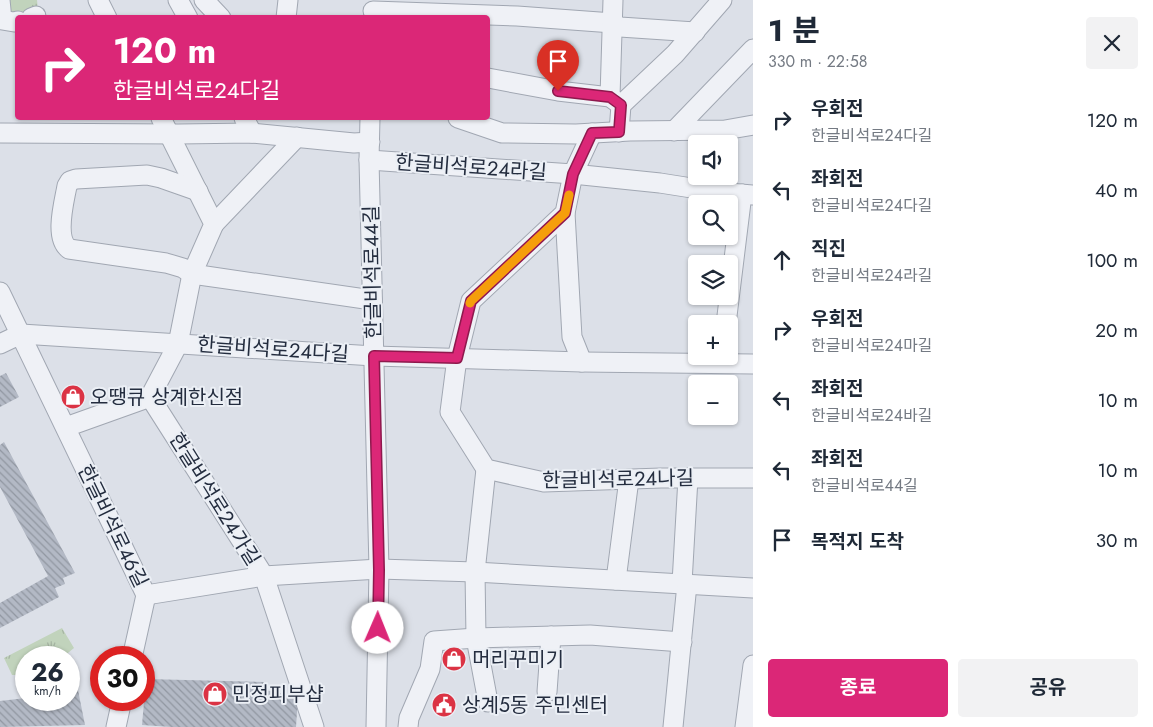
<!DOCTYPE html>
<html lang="ko">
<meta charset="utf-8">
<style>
body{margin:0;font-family:Jost,"Noto Sans KR",sans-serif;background:#f2f2f3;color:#1f2937;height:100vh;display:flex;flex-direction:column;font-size:19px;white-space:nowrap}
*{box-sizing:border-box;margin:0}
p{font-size:16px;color:#747a83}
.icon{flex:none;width:28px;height:28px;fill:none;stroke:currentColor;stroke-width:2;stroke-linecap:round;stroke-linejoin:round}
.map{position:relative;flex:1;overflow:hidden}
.details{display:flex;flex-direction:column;background:#fff;width:400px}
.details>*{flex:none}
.hud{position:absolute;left:15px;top:15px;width:475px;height:105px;border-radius:5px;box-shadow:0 1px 4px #0004;background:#db2777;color:#fff;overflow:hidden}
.controls{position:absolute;left:688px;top:135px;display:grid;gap:10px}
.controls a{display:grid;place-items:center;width:50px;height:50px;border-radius:5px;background:#fff;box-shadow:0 1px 4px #0004;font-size:25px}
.speed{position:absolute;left:15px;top:646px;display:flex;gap:10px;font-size:25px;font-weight:700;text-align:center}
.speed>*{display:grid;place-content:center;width:65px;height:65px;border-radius:50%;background:#fff;box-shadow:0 1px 4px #0004;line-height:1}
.speed small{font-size:12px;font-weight:400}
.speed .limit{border:8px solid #d22;background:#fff;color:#111}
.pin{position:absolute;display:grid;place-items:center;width:42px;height:42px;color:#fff;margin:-51px -21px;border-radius:50% 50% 50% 0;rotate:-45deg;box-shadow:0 0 5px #0007}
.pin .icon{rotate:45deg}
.me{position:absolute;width:55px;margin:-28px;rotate:1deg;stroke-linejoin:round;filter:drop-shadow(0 0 4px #0008)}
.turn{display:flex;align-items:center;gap:18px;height:105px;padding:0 15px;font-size:22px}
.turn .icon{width:65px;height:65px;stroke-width:2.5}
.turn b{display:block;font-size:35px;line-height:42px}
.round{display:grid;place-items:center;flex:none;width:52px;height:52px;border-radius:5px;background:#f2f2f3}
.overview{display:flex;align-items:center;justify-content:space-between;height:85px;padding:0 15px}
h1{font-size:30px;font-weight:700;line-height:38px}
.button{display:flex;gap:10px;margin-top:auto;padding:10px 15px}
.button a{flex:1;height:58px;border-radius:5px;background:#db2777;color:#fff;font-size:20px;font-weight:700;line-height:58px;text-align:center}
.button a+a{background:#f2f2f3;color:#1f2937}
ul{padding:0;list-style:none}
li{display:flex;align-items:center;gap:15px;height:70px;padding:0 15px}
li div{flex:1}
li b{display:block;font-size:19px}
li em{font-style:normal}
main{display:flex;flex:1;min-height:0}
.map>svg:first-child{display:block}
.park{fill:url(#park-tufts)}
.building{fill:url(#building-back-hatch)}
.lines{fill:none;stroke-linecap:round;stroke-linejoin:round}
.street-casing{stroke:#a1a7b2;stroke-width:21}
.street{stroke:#eff1f6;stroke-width:19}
.route-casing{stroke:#8e194d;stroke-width:12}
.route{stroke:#db2777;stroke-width:9}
.slow{stroke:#f59e0b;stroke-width:9}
.labels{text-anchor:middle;stroke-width:4;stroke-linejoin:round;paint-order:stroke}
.street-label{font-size:20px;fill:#242d3f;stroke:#ebeff5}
.poi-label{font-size:20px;fill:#242d3f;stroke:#ebeff5;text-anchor:start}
</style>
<main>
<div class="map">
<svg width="753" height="727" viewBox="0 0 753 727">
<defs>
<pattern id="park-tufts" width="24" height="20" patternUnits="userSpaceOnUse" patternTransform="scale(1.25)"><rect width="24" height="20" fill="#c1d3bc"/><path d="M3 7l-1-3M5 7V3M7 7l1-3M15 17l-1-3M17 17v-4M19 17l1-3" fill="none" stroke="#a6b5a3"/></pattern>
<pattern id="building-back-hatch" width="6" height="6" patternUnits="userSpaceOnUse" patternTransform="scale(1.25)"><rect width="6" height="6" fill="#b3b9c5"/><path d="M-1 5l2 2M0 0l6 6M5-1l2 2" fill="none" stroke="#9197a1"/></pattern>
</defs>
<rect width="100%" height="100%" fill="#dce0e8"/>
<g class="park">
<path d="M8 0H37L38 10 20 15 10 14Z"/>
<path d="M62 628 74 648 63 657 26 658V675H12L4 658Z"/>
</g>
<g class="building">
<path d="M6 373 19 397 0 407V376Z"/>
<path d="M4 442 75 573 63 578 65 584 55 588 59 597 0 628V603L48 576 0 487V445Z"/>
<path d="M146 679 264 682 265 690 298 697 296 727H172L142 725Z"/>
<path d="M78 690 85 725 0 727V701L26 698V700H69V691Z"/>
</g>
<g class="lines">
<defs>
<g id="street">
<path d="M0 0 2 20 14 22 18 21"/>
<path d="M98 0 107 18"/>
<path d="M178 0 188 18"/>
<path d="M204 0 221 18"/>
<path d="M373 11 517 16 613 23 620 27 695 32"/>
<path d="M31 18 36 16"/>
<path d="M286 18 288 0"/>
<path d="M488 78 558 91 610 97 621 105"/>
<path d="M610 97 613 0"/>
<path d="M161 118 214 224 192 274 178 344 150 397 264 576 314 727"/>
<path d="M244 118 252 133"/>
<path d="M370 118 369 160 379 569 376 727"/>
<path d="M458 118 502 133 576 134 630 131 725 130 753 125"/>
<path d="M674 131 753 49"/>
<path d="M619 132 621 105 675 54 722 0"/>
<path d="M0 133 178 134 252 133 354 143 370 142"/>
<path d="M592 133 573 174 565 213 471 301 457 358 450 412 486 469 544 482 661 478H753"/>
<path d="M369 160 573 174 660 183 717 192 753 195"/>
<path d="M198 191 161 178 147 175 76 179 70 181 67 186C64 203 54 238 69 249L166 263 183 268 192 274 372 300"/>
<path d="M565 213 572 337 582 362"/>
<path d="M214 224 297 137"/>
<path d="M0 292 146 595 132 658"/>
<path d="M726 324 742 194"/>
<path d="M0 344 21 334 374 356 582 362 753 364"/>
<path d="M66 427 150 397"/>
<path d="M486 469 475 572 476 638 488 702"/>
<path d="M616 580 629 479"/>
<path d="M682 583 688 478"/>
<path d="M146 595 264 576 379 569 475 572 753 588"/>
<path d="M547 692 551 636"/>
<path d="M116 727 122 700"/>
<path d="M408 727 409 718 430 669 434 641 476 638 590 635 682 642"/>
<path d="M673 727 687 584"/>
<path d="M745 727 753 665"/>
</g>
</defs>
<use href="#street" class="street-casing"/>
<use href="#street" class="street"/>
</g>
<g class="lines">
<defs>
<path id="route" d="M378 628 379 570 374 356 457 358 471 301 565 213 573 174 592 133 619 132 621 105 610 97 558 91"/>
</defs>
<use href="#route" class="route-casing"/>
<use href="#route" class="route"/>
<path class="slow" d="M470 303 471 301 565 213 569 195"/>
</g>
<defs>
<symbol id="shop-disc" viewBox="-11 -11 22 22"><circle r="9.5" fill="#db3344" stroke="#ebeff5"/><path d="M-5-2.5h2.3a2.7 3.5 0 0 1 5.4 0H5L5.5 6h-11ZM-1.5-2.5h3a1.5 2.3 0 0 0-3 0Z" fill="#fff"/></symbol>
<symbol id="civic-disc" viewBox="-11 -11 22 22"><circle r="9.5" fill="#db3344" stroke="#ebeff5"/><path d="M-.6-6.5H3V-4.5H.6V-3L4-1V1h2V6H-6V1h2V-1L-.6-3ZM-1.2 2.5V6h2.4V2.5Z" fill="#fff"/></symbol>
</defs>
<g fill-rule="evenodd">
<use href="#shop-disc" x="59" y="383" width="28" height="28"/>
<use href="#shop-disc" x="440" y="645" width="28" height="28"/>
<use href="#shop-disc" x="201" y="680" width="28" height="28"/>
<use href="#civic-disc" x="430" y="691" width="28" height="28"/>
</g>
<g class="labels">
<g class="street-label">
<text transform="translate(471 167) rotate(4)" y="7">한글비석로24라길</text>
<text transform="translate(372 272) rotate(-91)" y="7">한글비석로44길</text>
<text transform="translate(273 349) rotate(4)" y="7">한글비석로24다길</text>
<text transform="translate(618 479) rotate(-1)" y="7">한글비석로24나길</text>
<text transform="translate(215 499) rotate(58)" y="7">한글비석로24가길</text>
<text transform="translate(113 526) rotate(64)" y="7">한글비석로46길</text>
</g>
<g class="poi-label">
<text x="90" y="404">오땡큐 상계한신점</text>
<text x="472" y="666">머리꾸미기</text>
<text x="232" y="701">민정피부샵</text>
<text x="462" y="712">상계5동 주민센터</text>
</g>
</g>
</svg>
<div class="controls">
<a><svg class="icon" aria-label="sound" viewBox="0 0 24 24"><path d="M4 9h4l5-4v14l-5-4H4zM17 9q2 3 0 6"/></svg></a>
<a><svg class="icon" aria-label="search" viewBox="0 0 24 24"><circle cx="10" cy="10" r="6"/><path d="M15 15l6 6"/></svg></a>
<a><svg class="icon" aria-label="layers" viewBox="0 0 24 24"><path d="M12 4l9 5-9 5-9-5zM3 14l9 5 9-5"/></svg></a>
<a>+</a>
<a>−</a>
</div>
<div class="speed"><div>26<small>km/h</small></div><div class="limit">30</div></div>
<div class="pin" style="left:558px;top:91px;background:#d93025"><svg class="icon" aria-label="arrive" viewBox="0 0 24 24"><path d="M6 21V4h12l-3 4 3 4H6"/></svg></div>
<svg class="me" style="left:378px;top:628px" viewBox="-20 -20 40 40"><circle r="19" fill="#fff"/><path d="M0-13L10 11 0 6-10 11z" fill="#db2777"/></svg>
<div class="hud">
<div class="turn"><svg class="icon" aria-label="right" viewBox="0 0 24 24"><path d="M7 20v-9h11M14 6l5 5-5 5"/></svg><div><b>120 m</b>한글비석로24다길</div></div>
</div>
</div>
<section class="details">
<div class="overview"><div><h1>1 분</h1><p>330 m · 22:58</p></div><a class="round"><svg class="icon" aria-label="close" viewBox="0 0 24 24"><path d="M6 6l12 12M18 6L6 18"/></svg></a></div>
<ul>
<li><svg class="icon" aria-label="right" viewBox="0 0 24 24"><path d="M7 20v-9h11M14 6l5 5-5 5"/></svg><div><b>우회전</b><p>한글비석로24다길</p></div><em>120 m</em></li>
<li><svg class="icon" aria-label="left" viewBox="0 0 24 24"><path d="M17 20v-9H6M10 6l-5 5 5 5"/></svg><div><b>좌회전</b><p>한글비석로24다길</p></div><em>40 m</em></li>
<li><svg class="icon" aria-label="ahead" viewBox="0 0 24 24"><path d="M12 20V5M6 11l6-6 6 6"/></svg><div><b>직진</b><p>한글비석로24라길</p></div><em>100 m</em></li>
<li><svg class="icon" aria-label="right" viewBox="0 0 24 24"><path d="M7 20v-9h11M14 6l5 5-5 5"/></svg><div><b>우회전</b><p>한글비석로24마길</p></div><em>20 m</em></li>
<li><svg class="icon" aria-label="left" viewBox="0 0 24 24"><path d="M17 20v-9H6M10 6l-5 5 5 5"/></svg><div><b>좌회전</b><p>한글비석로24바길</p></div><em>10 m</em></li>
<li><svg class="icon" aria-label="left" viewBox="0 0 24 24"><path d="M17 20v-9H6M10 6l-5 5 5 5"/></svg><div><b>좌회전</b><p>한글비석로44길</p></div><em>10 m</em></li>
<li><svg class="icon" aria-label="arrive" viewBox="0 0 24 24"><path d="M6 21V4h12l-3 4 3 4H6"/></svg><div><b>목적지 도착</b></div><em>30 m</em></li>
</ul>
<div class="button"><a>종료</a><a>공유</a></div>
</section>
</main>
